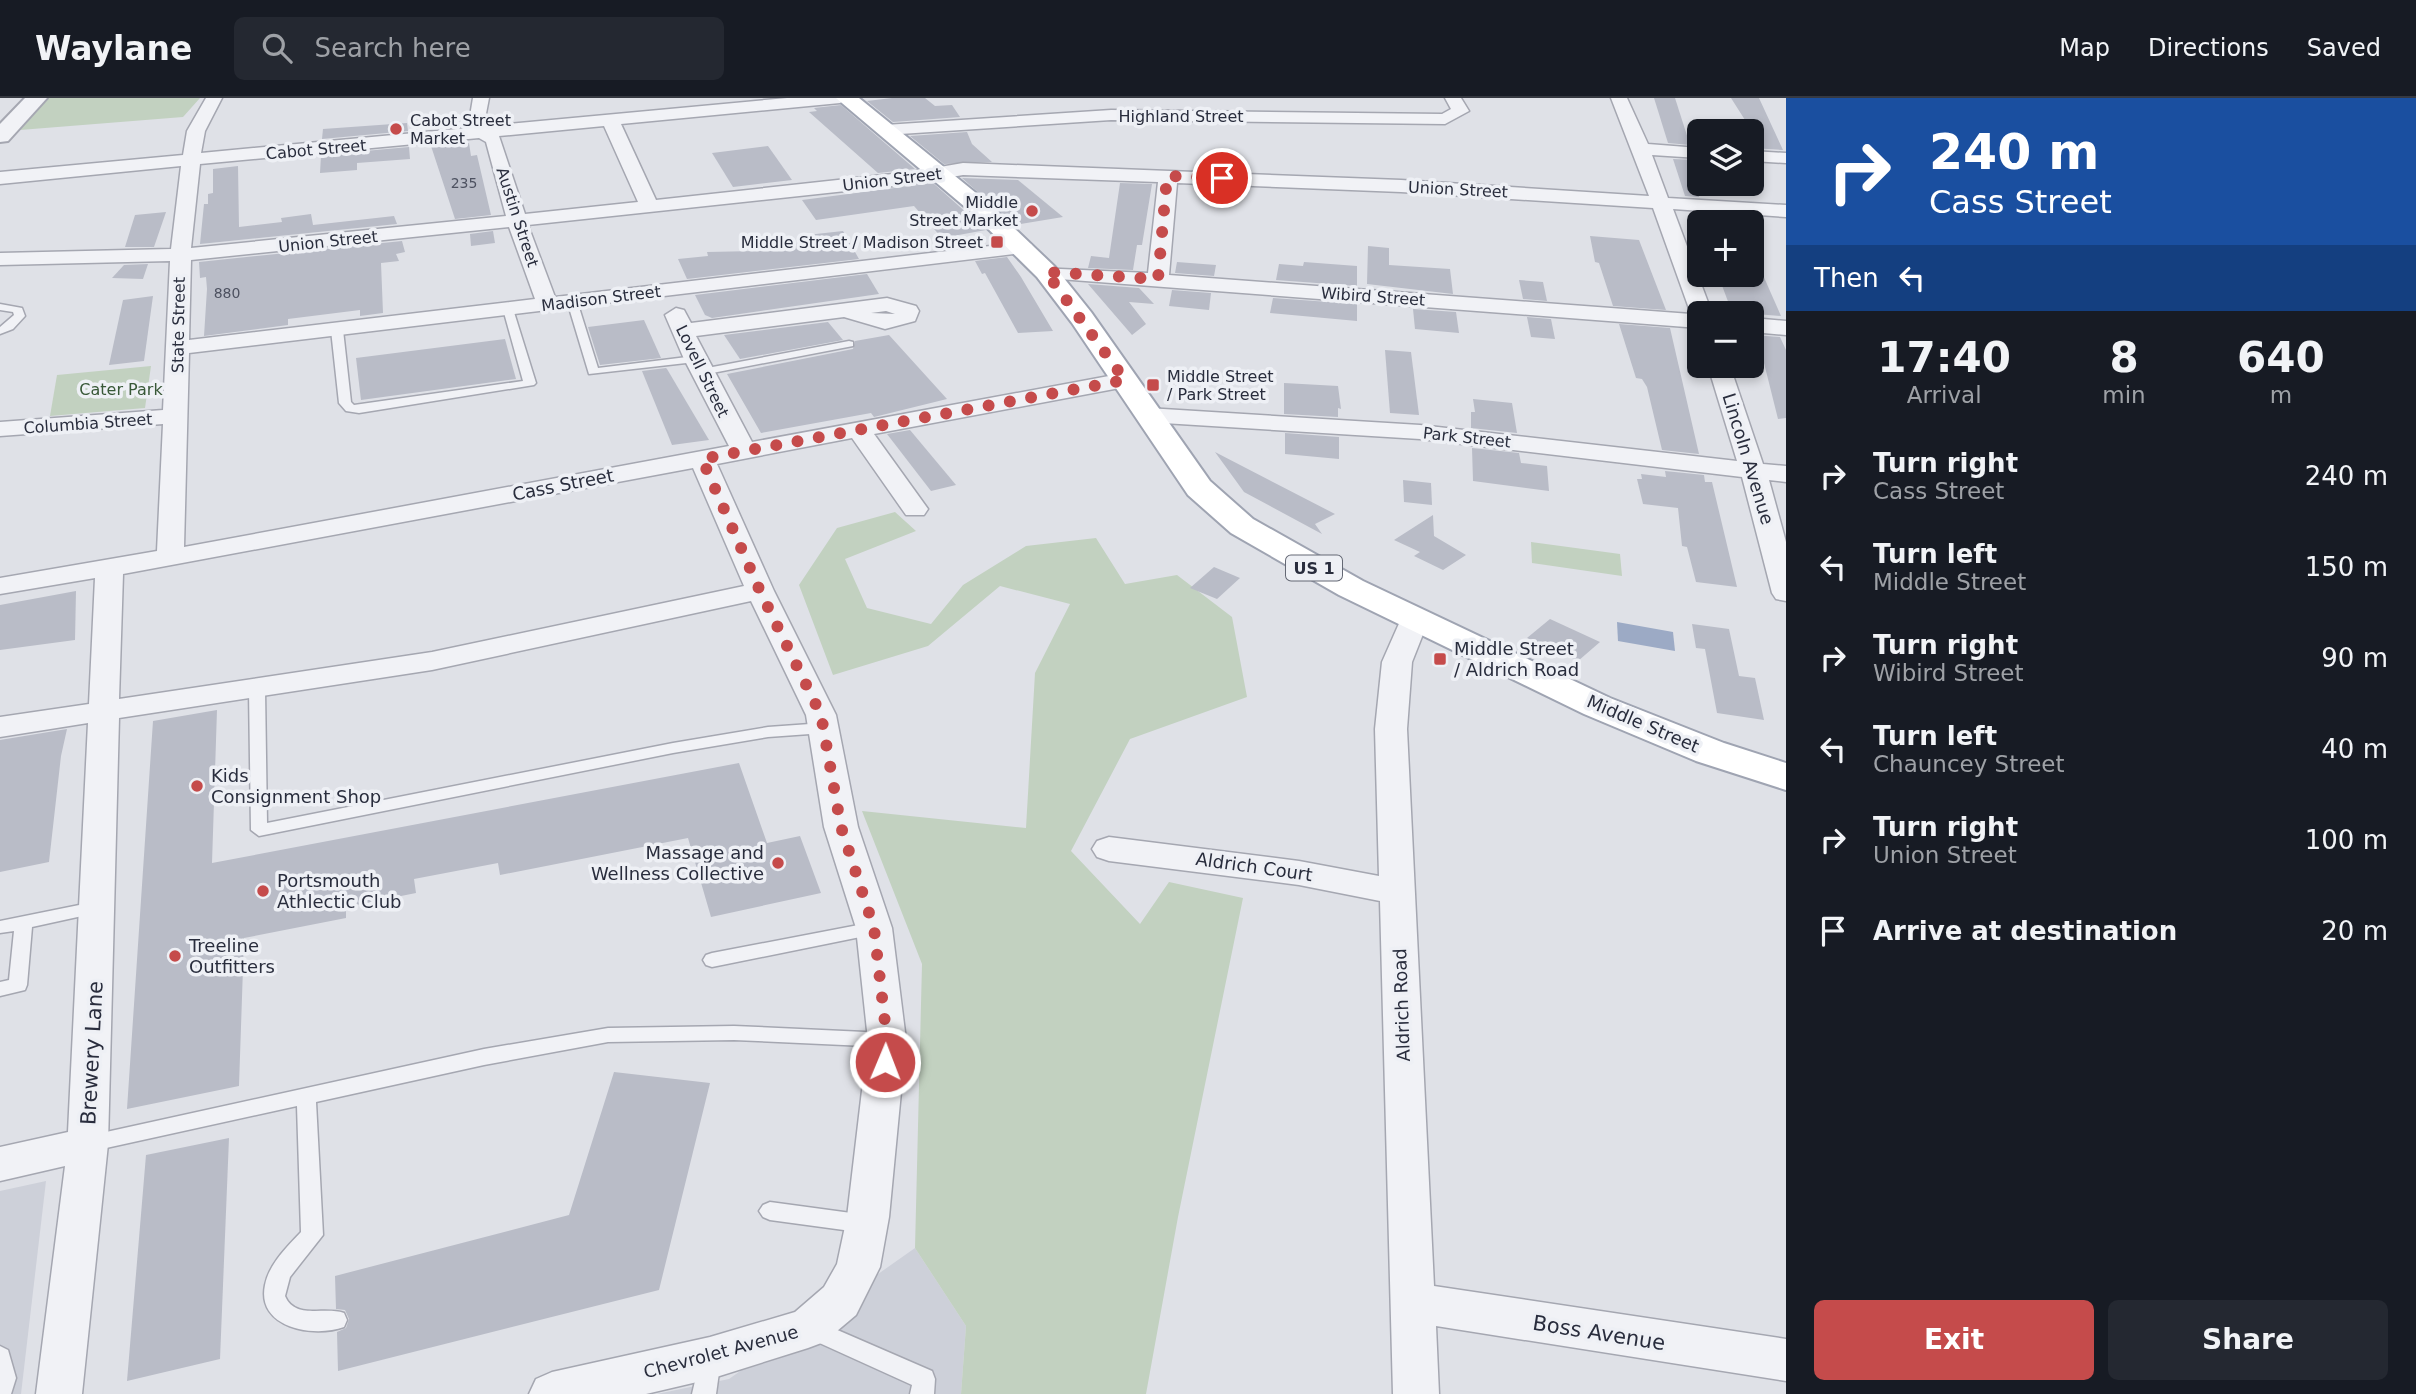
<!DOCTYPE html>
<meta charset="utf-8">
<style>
body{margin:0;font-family:"DejaVu Sans",sans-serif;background:#242831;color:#f1f3f6;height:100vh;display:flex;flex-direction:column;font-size:26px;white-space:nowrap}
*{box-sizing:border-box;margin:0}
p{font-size:23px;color:#9ea1a6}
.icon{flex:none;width:38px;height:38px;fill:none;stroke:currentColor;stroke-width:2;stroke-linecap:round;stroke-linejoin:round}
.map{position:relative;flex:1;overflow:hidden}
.drawer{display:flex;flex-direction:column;background:#171b24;width:630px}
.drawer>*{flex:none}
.guide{background:#1a4fa0;color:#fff;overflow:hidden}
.buttons{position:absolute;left:1687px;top:21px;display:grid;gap:14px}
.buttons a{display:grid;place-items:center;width:77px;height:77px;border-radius:10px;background:#171b24;box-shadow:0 4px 10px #0003;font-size:35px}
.pin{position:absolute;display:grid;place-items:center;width:60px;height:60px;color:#fff;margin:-30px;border:4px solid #fff;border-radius:50%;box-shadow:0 2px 7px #0007}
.me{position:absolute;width:77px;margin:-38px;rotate:1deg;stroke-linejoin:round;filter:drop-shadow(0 0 5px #0008)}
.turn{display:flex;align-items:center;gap:24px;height:147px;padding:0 28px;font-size:32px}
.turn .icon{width:91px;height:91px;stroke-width:2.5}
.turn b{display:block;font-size:49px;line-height:60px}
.then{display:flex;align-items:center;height:66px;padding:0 28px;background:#0003;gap:14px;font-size:26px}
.eta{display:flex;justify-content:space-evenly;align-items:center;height:119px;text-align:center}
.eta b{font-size:42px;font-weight:600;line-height:49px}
.cta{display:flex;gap:14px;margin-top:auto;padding:14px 28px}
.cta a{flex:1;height:80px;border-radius:10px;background:#c54b4b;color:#fff;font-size:28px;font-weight:600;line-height:80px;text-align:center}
.cta a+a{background:#242831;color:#f1f3f6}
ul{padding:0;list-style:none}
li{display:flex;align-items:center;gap:21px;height:91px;padding:0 28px}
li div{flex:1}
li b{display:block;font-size:26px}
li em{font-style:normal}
header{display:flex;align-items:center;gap:42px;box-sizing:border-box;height:98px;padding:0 35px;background:#171b24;border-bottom:2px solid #363941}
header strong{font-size:33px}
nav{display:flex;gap:38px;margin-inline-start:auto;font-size:24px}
.search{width:490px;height:63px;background:#242831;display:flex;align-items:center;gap:18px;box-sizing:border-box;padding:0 24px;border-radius:10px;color:#9ea1a6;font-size:26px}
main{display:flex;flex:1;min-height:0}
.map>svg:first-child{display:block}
.built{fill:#cdd0d9}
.green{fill:#c2d1c0}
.water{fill:#9caac5}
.building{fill:#b9bcc7}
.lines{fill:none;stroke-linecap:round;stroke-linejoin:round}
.service-casing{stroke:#a5a7b1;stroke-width:3}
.minor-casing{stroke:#a5a7b1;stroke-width:3}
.tertiary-casing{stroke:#a5a7b1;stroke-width:4}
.primary-casing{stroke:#9fa4b2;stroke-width:4}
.service{fill:#f1f2f6;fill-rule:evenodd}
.minor{fill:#f1f2f6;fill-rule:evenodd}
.tertiary{fill:#f1f2f6;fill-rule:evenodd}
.primary{fill:#fff;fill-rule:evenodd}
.route{stroke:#c54b4b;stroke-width:12;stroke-dasharray:0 21.6}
.poi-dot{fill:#c54b4b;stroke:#eef0f5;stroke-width:2.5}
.labels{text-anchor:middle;stroke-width:7;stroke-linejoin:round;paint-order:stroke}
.number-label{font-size:14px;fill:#4d5160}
.far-street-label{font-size:16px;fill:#292d3d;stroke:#eef0f5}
.far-poi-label{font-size:16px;fill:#292d3d;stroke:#eef0f5;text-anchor:start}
.far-park-label{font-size:16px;fill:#385837;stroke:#eef0f5}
.shield{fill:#eef0f5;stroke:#646874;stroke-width:2}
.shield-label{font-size:16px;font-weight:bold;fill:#292d3d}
.street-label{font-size:18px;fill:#292d3d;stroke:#eef0f5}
.poi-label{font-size:18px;fill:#292d3d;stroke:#eef0f5;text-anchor:start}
.near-street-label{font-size:21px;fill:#292d3d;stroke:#eef0f5}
</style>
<header>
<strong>Waylane</strong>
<div class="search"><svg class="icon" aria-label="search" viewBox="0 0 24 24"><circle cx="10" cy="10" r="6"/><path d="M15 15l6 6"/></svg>Search here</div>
<nav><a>Map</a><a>Directions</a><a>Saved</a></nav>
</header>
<main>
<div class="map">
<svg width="1786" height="1296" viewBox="0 0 1786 1296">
<rect width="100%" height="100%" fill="#dfe1e7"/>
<g class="built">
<path d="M46 1083 21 1296H0V1093Z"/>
<path d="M915 1150 966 1228 961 1296H657L729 1281Z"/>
</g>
<g class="green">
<path d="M49 0H200L183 19 20 32Z"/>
<path d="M151 268 145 310 50 318 57 277Z"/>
<path d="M895 414 916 433 845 461 867 510 931 526 963 487 1026 448 1096 440 1125 486 1177 477 1232 519 1247 599 1130 641 1071 753 1140 826 1169 784 1243 800 1178 1119 1146 1296H961L966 1228 915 1150 922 866 862 713 1026 730 1035 575 1070 506 1000 488 928 548 833 577 799 487 837 430Z"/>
<path d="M1531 444 1620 456 1622 478 1532 465Z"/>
</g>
<path class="water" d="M1617 524 1673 534 1675 553 1618 543Z"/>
<g class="building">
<path d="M892 0H925L935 8 952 7 960 19 893 24 867 3Z"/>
<path d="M1654 0H1675L1690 47 1668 45Z"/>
<path d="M1731 0H1759L1783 52 1752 50V33Z"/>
<path d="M841 7 915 71 878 75 809 14 817 13 814 10Z"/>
<path d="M407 25 408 33 322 41 323 31Z"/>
<path d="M967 34 972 46 992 64 944 66 910 38Z"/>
<path d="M469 45 471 58 477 57 491 117 455 121 431 48Z"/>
<path d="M768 48 792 82 733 89 712 55Z"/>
<path d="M409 49 410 61 357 65V72L320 75 321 57Z"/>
<path d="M1673 61 1696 62 1699 68V99L1685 98Z"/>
<path d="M238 68 239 129 282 124 281 120 311 116 313 127 394 118 397 126 200 146 204 106H208V96L213 95V71Z"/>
<path d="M962 80 1018 82 1063 119 1015 127Z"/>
<path d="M933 85 986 132 942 140 914 108 816 122 802 102Z"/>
<path d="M1120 85 1152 86 1142 147H1137L1133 172 1088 170 1091 158 1109 160Z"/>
<path d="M166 114 154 149H125L135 117Z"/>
<path d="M493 133 495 145 471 148 470 136Z"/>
<path d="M843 133 859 161 687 181 678 161 708 158 707 154 756 153 801 145 798 138Z"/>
<path d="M1590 138 1639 142 1666 212 1613 208 1599 165 1595 164Z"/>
<path d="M402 143 405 154 396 156 399 163 381 165 383 215 360 218V212L288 221V227L204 238 207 191 206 179 200 180 199 164Z"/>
<path d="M1368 148 1389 150V167L1450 171 1453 196 1367 186Z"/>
<path d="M1007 159 1021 179 1053 233 1018 235 985 175 982 176 975 163Z"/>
<path d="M1177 164 1216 167 1214 178 1175 175Z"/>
<path d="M1304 164 1357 168V188L1276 182 1279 166 1303 168Z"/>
<path d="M148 166 143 181 112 180 124 167Z"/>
<path d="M867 176 879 196 712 220 705 217 695 197Z"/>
<path d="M1718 177H1763L1781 218 1732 214Z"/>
<path d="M1519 182 1543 184 1547 203 1523 201Z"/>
<path d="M1088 186 1139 190 1154 206 1129 204 1146 226 1132 237Z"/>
<path d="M1172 192 1211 195 1209 212 1169 208Z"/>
<path d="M153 198 144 263 109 267 123 202Z"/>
<path d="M1273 200 1357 206V223L1270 215Z"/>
<path d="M1413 211 1456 214 1459 235 1415 231Z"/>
<path d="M1527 219 1551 221 1555 241 1531 239Z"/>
<path d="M644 222 661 260 600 267 588 229Z"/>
<path d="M828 224 843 242 740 261 724 237Z"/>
<path d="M1619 226 1670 230 1699 356 1662 352 1647 289 1642 281 1636 280Z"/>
<path d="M889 237 947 301 874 319 871 315 761 335 727 276 853 251 855 243Z"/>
<path d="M1752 237 1780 239 1786 252V320L1778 321 1762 257 1752 256Z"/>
<path d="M505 241 516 281 361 302 356 260Z"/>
<path d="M1385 252 1411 254 1419 317 1390 315Z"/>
<path d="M666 270 667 271 709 342 672 347 642 273Z"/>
<path d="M1284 285 1338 288 1341 311 1338 310V319L1284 316Z"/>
<path d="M1473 301 1512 305 1517 335 1471 330V314H1475Z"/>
<path d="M910 332 956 387 931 393 887 336Z"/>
<path d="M1285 335 1339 339V361L1285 356Z"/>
<path d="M1472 350 1519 355 1521 365 1547 368 1549 393 1473 383Z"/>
<path d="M1215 354 1335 416 1315 426 1322 436 1244 394Z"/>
<path d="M1665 373 1704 377 1705 384H1712L1737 489 1696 484 1687 449 1682 448 1678 410 1643 406 1637 381H1642L1641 376 1666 379Z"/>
<path d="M1403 382 1431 385 1432 407 1404 404Z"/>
<path d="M1433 417 1434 438 1466 457 1443 472 1414 458 1420 454 1394 442Z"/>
<path d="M1214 469 1240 480 1217 501 1190 490Z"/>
<path d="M76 493 75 542 0 552V507Z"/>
<path d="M1550 521 1600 544 1578 563 1527 540Z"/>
<path d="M1692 526 1729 531 1739 578 1755 580 1764 622 1717 615 1705 551 1696 550Z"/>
<path d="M217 612 212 765 739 665 767 745 800 738 821 795 711 819 688 740 500 777 498 765 414 781 416 795 346 809V820L244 840 239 988 127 1011 153 623Z"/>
<path d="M67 631 61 658 49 764 0 774V642Z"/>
<path d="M614 974 710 985 659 1192 338 1273 337 1234 346 1230 349 1221 345 1212 336 1211 335 1178 569 1117Z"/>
<path d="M229 1040 220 1261 127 1283 146 1057Z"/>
</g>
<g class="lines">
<defs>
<g id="service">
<path d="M568 201 577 203 598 270 695 258 701 261 695 264 589 276 567 203Z"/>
<path d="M0 206 22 210 25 218 13 231 0 236V229L14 217 13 214 0 212Z"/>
<path d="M508 208 513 211 536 285 534 287 359 315 346 313 339 305 331 232 337 229 343 232 351 304 354 307 523 283 503 211Z"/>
<path d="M849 243 853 244V248L702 277 696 274 702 271Z"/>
<path d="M257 587 265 592 267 725 673 645 768 629 824 625 832 630 824 635 768 639 673 655 259 738 251 732 249 592Z"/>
<path d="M99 803 105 805 108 809 105 813 32 829 27 887 25 892 0 898V884L9 882 14 833 0 835V823Z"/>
<path d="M874 824 880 825 883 830 880 835 712 869 706 867 703 862 706 857 712 855Z"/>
<path d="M734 928 887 935 894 937 897 942 894 947 887 949 734 942 608 944 484 967 316 1004 323 1137 290 1179 285 1198C295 1222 325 1208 344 1215L347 1222 344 1229C314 1240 256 1230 265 1187 269 1166 287 1149 301 1134L297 1008 88 1054 81 1052 78 1046 81 1040 88 1038 484 951 608 930Z"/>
<path d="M770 1104 866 1117 873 1120 877 1126 873 1132 866 1135 770 1122 763 1119 759 1113 763 1107Z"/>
<path d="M812 1221 932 1273 935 1281 934 1296H910L912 1287 804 1238 801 1231 804 1224Z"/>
<path d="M0 1248 8 1252 16 1280 11 1296H0Z"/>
<path d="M710 1249 718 1253 721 1260 716 1296H692L702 1253Z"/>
</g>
<g id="minor">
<path d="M206 0H222L205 33 201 55 468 30 473 0H489L484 26 487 28 787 0H848L840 5 621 26 656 102 911 74 963 65 1401 82 1649 98 1611 0H1627L1648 46 1699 50V60L1652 57 1668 100 1786 107V119L1673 111 1712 215H1699V230L1046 180 1036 174 1039 170 1148 175 1158 84 963 77 911 86 528 127 555 199 1024 144 1031 146 1034 150 1031 154 189 255 184 449 729 348 684 261 665 217 676 210 684 212 691 225 887 200 916 208 919 213 915 223 885 231 844 219 696 238 752 344 1125 275 1133 277 1137 282 1133 287 1125 289 874 336 928 411 924 417H906L852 340 717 366 774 493 836 617 858 729 892 830 906 942 889 1119 880 1169 856 1217 824 1244 808 1250 710 1281 646 1296H529L536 1281 552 1274 710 1239 795 1214 824 1189 837 1166 847 1119 868 942 856 830 824 729 806 617 751 503 432 572 119 620 108 1046 82 1296H36L65 1068 0 1083V1049L68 1034 88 625 0 639V619L89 606 95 480 0 496V480L157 453 163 326 0 338V324L163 312 170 163 0 167V155L171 151 181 68 0 86V74L183 57 187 33ZM604 28 638 104 525 116 499 38ZM479 40 486 44 506 118 191 150 200 66ZM1177 85 1401 94 1653 110 1691 216 1169 177ZM509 129 535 201 189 242 191 162ZM886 213 895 216 871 215ZM693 370 744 488 432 554 119 601 123 476Z"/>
<path d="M1445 0H1461L1469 13 1445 26 1111 22 885 37 876 32 885 27 1111 12 1442 16 1451 11Z"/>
<path d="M1752 53 1786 55V65L1752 63Z"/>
<path d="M1752 220 1786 223V237L1752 234Z"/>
<path d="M1708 268H1730L1763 366 1786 368V384L1769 382 1786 444V503L1776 501 1772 495 1742 379 1420 341 1147 324 1139 322 1135 317 1139 312 1147 310 1420 327 1737 363Z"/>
<path d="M1415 512 1425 515 1429 521 1412 564 1407 631 1434 1188 1786 1241V1283L1436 1228 1439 1296H1393L1380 803 1299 787 1109 763 1097 759 1092 751 1097 743 1109 739 1299 763 1379 778 1375 631 1382 564 1401 521 1405 515Z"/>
</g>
<path id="tertiary" d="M25 0H47L8 43 0 44V26Z"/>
<path id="primary" d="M836 0H859L987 104 1055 169 1091 214 1210 383 1253 421 1363 483 1610 600 1724 645 1786 665V692L1696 663 1584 616 1339 497 1231 435 1188 397 1072 225 1037 179 971 114Z"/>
</defs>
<use href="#service" class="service-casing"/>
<use href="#minor" class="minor-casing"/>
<use href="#tertiary" class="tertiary-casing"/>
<use href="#primary" class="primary-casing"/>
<use href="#service" class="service"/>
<use href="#minor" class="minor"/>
<use href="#tertiary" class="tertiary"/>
<use href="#primary" class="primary"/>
</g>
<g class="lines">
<path class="route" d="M885 964 887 942 874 830 841 729 821 617 760 493 702 361 1125 282 1046 174 1158 181 1167 78 1222 80"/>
</g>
<g class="poi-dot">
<circle cx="396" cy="31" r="7"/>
<circle cx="1032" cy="113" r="7"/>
<rect x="990" y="137" width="14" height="14" rx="3.5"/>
<rect x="1146" y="280" width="14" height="14" rx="3.5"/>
<rect x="1433" y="554" width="14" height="14" rx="3.5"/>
<circle cx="197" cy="688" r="7"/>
<circle cx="778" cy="765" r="7"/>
<circle cx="263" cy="793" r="7"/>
<circle cx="175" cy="858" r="7"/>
</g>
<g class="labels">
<g class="number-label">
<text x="464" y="90">235</text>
<text x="227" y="200">880</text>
</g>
<g class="far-street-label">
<text x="1181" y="24">Highland Street</text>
<text transform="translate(316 51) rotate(-5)" y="6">Cabot Street</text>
<text transform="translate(892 81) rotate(-7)" y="6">Union Street</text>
<text transform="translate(1458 91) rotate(3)" y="6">Union Street</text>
<text transform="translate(518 119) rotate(72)" y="6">Austin Street</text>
<text transform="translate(328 143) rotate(-6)" y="6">Union Street</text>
<text transform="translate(1373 198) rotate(4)" y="6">Wibird Street</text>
<text transform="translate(601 200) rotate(-7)" y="6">Madison Street</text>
<text transform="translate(178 227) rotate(-89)" y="6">State Street</text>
<text transform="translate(703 273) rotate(64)" y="6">Lovell Street</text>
<text transform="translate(88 325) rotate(-4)" y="6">Columbia Street</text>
<text transform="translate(1467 339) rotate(6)" y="6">Park Street</text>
</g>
<g class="far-poi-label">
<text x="410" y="28">Cabot Street<tspan x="410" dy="18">Market</tspan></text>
<text x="1018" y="110" text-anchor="end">Middle<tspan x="1018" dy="18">Street Market</tspan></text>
<text x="983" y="150" text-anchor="end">Middle Street / Madison Street</text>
<text x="1167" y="284">Middle Street<tspan x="1167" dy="18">/ Park Street</tspan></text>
</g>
<g class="far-park-label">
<text x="121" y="297">Cater Park</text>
</g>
<rect class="shield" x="1286" y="457.5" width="56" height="25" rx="5"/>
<g class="shield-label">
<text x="1314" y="476">US 1</text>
</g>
<g class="street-label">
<text transform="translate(1748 361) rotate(73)" y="6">Lincoln Avenue</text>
<text transform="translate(563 387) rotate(-11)" y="6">Cass Street</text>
<text transform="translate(1643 626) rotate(23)" y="6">Middle Street</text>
<text transform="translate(1254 769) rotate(8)" y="6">Aldrich Court</text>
<text transform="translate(1402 907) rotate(-92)" y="6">Aldrich Road</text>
<text transform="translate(721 1254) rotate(-15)" y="6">Chevrolet Avenue</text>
</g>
<g class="poi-label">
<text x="1454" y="557">Middle Street<tspan x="1454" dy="21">/ Aldrich Road</tspan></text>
<text x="211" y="684">Kids<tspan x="211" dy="21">Consignment Shop</tspan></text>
<text x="764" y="761" text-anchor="end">Massage and<tspan x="764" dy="21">Wellness Collective</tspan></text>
<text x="277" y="789">Portsmouth<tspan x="277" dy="21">Athlectic Club</tspan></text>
<text x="189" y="854">Treeline<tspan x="189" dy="21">Outfitters</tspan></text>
</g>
<g class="near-street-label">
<text transform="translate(92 955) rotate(-87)" y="7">Brewery Lane</text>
<text transform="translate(1599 1235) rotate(9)" y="7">Boss Avenue</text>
</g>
</g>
</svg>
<div class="buttons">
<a><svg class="icon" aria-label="layers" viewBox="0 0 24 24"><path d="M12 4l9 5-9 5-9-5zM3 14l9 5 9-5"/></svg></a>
<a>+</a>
<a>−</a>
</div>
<div class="pin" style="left:1222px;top:80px;background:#d93025"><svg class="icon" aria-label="arrive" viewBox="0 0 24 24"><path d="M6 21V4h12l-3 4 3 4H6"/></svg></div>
<svg class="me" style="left:885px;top:964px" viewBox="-20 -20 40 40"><circle r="17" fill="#c54b4b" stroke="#fff" stroke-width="3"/><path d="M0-11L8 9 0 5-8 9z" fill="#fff"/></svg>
</div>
<section class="drawer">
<div class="guide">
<div class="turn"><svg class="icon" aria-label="right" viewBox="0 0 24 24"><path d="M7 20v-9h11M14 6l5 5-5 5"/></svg><div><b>240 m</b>Cass Street</div></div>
<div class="then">Then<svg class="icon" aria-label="left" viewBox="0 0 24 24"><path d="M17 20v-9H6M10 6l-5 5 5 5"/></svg></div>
</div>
<div class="eta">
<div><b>17:40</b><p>Arrival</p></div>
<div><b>8</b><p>min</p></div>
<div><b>640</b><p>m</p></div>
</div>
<ul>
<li><svg class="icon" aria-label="right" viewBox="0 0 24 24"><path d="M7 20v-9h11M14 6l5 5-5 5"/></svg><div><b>Turn right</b><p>Cass Street</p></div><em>240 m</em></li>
<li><svg class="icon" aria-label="left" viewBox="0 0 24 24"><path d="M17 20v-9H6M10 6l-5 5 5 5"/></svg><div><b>Turn left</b><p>Middle Street</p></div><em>150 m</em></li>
<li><svg class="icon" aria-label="right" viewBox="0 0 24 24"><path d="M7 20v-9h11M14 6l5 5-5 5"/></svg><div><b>Turn right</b><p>Wibird Street</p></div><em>90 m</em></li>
<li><svg class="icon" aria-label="left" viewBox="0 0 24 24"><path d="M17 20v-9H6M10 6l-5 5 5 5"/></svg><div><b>Turn left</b><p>Chauncey Street</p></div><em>40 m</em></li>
<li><svg class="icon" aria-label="right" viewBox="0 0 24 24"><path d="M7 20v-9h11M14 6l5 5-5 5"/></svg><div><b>Turn right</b><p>Union Street</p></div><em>100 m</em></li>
<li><svg class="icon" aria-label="arrive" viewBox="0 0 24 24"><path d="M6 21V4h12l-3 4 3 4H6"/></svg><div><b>Arrive at destination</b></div><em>20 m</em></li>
</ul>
<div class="cta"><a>Exit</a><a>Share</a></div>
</section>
</main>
